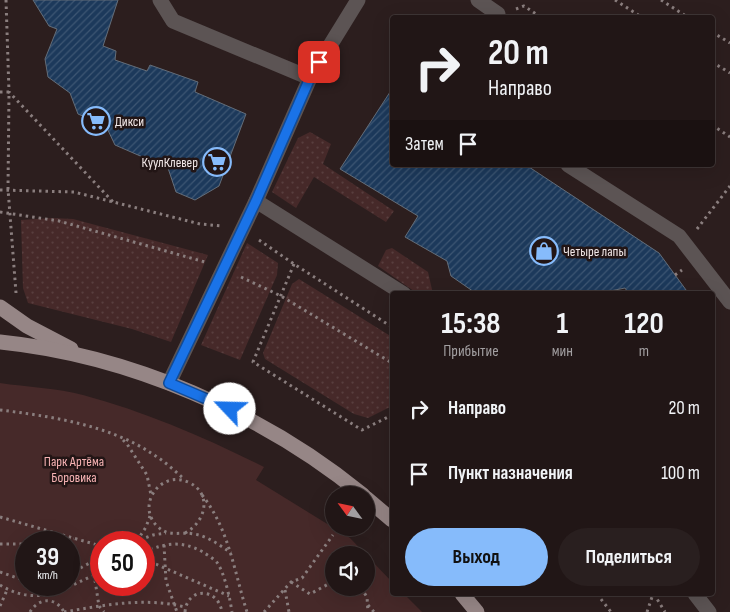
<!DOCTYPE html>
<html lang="ru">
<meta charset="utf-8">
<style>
body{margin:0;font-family:"Sofia Sans Condensed",sans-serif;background:#291f1f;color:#f1f3f6;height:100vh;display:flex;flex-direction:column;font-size:19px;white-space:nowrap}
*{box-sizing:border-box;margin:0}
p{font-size:16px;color:#a29fa1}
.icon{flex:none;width:28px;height:28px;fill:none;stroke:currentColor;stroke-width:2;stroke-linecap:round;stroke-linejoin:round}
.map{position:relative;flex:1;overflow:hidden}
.details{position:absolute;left:390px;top:291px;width:325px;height:305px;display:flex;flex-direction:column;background:#211616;border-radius:5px;box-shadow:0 5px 20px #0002,0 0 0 1px #3e3535}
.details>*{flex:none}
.hud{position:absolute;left:390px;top:15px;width:325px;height:152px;border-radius:5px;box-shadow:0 5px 20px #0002,0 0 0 1px #3e3535;background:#211616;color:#f1f3f6;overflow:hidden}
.needle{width:32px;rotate:303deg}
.buttons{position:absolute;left:325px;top:486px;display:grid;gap:10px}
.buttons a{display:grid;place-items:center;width:50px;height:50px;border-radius:50%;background:#211616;box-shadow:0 5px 20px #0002,0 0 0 1px #3e3535;font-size:25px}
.speed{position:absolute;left:15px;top:531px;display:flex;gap:10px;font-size:25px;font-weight:700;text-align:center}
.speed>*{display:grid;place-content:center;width:65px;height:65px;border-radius:50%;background:#211616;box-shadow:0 5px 20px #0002,0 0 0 1px #3e3535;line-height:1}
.speed small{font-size:12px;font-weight:400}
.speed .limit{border:8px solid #d22;background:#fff;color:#111}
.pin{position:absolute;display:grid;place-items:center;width:42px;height:42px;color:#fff;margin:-21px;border-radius:10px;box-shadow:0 2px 8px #0006}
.me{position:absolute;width:55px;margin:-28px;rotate:294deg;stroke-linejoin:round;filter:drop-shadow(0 0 4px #0008)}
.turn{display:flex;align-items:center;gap:18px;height:105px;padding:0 15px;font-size:22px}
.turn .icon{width:65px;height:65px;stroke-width:2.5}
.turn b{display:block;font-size:35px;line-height:42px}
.then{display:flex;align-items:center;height:48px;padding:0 15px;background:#0003;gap:10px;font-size:19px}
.eta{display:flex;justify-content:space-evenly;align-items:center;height:85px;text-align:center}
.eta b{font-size:30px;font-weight:700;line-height:35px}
.cta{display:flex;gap:10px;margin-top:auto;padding:10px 15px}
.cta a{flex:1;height:58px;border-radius:30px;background:#86bbfb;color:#111;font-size:20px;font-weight:700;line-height:58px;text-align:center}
.cta a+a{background:#291f1f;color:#f1f3f6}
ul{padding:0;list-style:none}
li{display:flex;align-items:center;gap:15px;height:65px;padding:0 15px}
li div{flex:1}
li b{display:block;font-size:19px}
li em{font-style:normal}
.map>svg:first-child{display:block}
.grass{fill:url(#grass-dots)}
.green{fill:#462929;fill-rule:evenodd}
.building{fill:url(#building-hatch);stroke:#636d79}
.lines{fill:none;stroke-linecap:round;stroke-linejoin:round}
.path{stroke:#8a7e7e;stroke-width:3;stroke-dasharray:2.5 4;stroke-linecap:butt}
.minor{stroke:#5c5454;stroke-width:15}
.major{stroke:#968686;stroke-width:15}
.route-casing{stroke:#114b97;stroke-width:12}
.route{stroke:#1a73e8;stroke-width:9}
.labels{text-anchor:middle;stroke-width:5;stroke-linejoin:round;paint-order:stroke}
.poi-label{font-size:14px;fill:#f2e8e8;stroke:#221515;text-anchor:start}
.park-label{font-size:14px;fill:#f6b2b3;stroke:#221515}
</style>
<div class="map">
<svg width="730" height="612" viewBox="0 0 730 612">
<defs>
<pattern id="grass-dots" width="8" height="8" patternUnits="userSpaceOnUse" patternTransform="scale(1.25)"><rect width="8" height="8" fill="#462929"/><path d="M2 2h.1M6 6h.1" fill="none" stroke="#583e3e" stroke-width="1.8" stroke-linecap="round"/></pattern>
<pattern id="building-hatch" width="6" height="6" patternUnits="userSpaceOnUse" patternTransform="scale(1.25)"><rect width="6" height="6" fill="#1c395b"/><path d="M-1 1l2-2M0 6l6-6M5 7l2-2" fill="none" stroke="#3d5673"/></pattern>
</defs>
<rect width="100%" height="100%" fill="#2c1e1e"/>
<g class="grass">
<path d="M310 132 331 144 323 164 394 211 386 222 314 177 296 208 272 192 298 138Z"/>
<path d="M52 218 73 219 208 255 171 342 132 329 28 303 23 288 21 220Z"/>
<path d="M247 243 278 263 277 275 240 360 201 345Z"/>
<path d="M392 248 428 272 433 294H418L378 266 386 250Z"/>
<path d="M299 279 392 337V406L368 418 354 414 265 359 263 353 292 284Z"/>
</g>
<path class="green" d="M0 383C26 387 58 388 83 395 146 412 206 438 264 467L256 480 350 538 392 582V594H404L422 612H0ZM26 542H69V585H26ZM101 542H144V585H101ZM334 555H366V588H334Z"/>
<g class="building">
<path d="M33 0H118L103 46 116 51 115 60 147 71 150 65 198 82 195 92 246 114 219 186 195 200 176 192 168 168 115 145 106 126 78 114 70 93 48 77 45 59 57 29 49 26Z"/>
<path d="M392 89V165H526L659 253 689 294H629L625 288 595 294H477L451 276 447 261 405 237 418 216 340 169Z"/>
</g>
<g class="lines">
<g class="path">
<path d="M6 0 9 92 114 203"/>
<path d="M615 0 643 18"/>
<path d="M661 0 689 18"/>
<path d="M516 9 524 6 542 18"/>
<path d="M712 32 730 43"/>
<path d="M712 62 730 73"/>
<path d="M0 92H9L8 189 16 293"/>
<path d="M712 125 730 137"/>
<path d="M0 190 74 192 200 224 222 226"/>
<path d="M0 212 59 221 205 262"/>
<path d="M697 229 730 186"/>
<path d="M259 240 294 264 392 327"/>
<path d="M294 264 253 362 362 430 392 415"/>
<path d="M675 275 682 270"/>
<path d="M241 277 281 296 392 363"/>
<path d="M623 294 626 290"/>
<path d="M0 410C49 416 109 425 151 453 163 460 174 470 184 479"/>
<path d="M123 440 127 444 147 475 151 495"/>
<path d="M202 495C229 529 234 571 247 612"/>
<path d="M0 517 101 546"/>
<path d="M185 533C206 522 213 493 188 482 160 470 136 505 157 526 169 538 180 531 194 534 207 536 220 545 231 553"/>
<path d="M137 541 146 527 150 516"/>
<path d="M61 542 74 539"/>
<path d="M134 542 153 535 166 533"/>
<path d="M0 544H26"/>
<path d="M164 545 166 581 177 612"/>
<path d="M144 552C166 543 181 540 203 552 207 555 215 559 218 564 225 575 230 599 232 612"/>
<path d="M144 559 229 596"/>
<path d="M0 572 26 581"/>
<path d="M69 574 101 557"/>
<path d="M94 574 99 606 104 612"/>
<path d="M291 582 310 594 334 581"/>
<path d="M0 585C40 609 65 587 101 572"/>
<path d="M361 588 367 597 368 612"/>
<path d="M285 590 289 612"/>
<path d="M597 594 611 612"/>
<path d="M654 594 665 612"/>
<path d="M368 605 374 612"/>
<path d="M0 606 7 590"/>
<path d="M30 612C39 597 56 597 64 612"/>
<path d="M64 612C105 605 144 597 185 607"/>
<path d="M185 612C187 587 218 587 222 612"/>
<path d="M264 612 291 582 302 578 333 535"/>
<path d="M647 612 653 594"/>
</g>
<g class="minor">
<path d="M160 0 173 21 310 78"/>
<path d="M478 0 498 14 496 18"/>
<path d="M568 165 679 236 730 302"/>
<path d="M256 201 404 294"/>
<path d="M169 383 256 201 310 78 358 0"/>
<path d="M695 594 709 612"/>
</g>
<g class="major">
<path d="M0 307 27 326 71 349"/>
<path d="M0 342C129 355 263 413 363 495"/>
<path d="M366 498 392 520"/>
<path d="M462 594 477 612"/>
</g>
</g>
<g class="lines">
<defs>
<path id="route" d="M230 409 169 383 256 201 310 78 319 62"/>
</defs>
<use href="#route" class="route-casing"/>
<use href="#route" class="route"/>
</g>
<defs>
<symbol id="supermarket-ring" viewBox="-11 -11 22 22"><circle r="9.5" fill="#221515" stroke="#86bbfb" stroke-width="1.5"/><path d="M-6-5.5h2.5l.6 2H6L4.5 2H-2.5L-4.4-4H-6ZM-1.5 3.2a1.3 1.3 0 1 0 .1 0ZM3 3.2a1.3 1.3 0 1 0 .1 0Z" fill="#86bbfb"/></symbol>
<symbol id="shop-ring" viewBox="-11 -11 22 22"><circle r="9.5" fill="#221515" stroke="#86bbfb" stroke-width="1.5"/><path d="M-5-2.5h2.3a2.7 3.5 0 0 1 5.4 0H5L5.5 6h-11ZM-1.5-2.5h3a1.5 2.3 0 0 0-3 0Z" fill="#86bbfb"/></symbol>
</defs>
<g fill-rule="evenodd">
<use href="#supermarket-ring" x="80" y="105" width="32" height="32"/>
<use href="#supermarket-ring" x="201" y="146" width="32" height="32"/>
<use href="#shop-ring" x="528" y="235" width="32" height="32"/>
</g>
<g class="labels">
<g class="poi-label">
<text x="115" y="126">Дикси</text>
<text x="198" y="167" text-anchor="end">КуулКлевер</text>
<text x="563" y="256">Четыре лапы</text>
</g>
<g class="park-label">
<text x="74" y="466">Парк Артёма<tspan x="74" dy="16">Боровика</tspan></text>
</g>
</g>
</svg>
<div class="buttons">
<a><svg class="needle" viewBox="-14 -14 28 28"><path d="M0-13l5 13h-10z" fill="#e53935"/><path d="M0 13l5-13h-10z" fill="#a29fa1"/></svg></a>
<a><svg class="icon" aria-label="sound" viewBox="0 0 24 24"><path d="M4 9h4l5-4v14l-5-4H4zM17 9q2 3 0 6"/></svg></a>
</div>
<div class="speed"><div>39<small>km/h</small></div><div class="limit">50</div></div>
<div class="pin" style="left:319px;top:62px;background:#d93025"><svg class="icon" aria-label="arrive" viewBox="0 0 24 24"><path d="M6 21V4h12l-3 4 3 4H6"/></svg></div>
<svg class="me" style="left:230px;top:409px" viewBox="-20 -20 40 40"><circle r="19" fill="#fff"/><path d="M0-13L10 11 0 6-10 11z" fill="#1a73e8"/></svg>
<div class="hud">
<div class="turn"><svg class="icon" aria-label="right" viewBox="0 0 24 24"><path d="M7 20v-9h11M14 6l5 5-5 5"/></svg><div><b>20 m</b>Направо</div></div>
<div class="then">Затем<svg class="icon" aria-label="arrive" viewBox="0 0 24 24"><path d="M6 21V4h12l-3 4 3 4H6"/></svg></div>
</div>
<section class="details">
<div class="eta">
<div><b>15:38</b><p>Прибытие</p></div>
<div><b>1</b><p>мин</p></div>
<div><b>120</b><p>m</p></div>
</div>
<ul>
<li><svg class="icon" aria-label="right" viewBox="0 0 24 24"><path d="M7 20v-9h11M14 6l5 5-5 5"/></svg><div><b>Направо</b></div><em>20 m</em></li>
<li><svg class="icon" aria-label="arrive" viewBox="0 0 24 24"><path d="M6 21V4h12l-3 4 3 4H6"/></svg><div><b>Пункт назначения</b></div><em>100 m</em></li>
</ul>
<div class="cta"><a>Выход</a><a>Поделиться</a></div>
</section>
</div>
